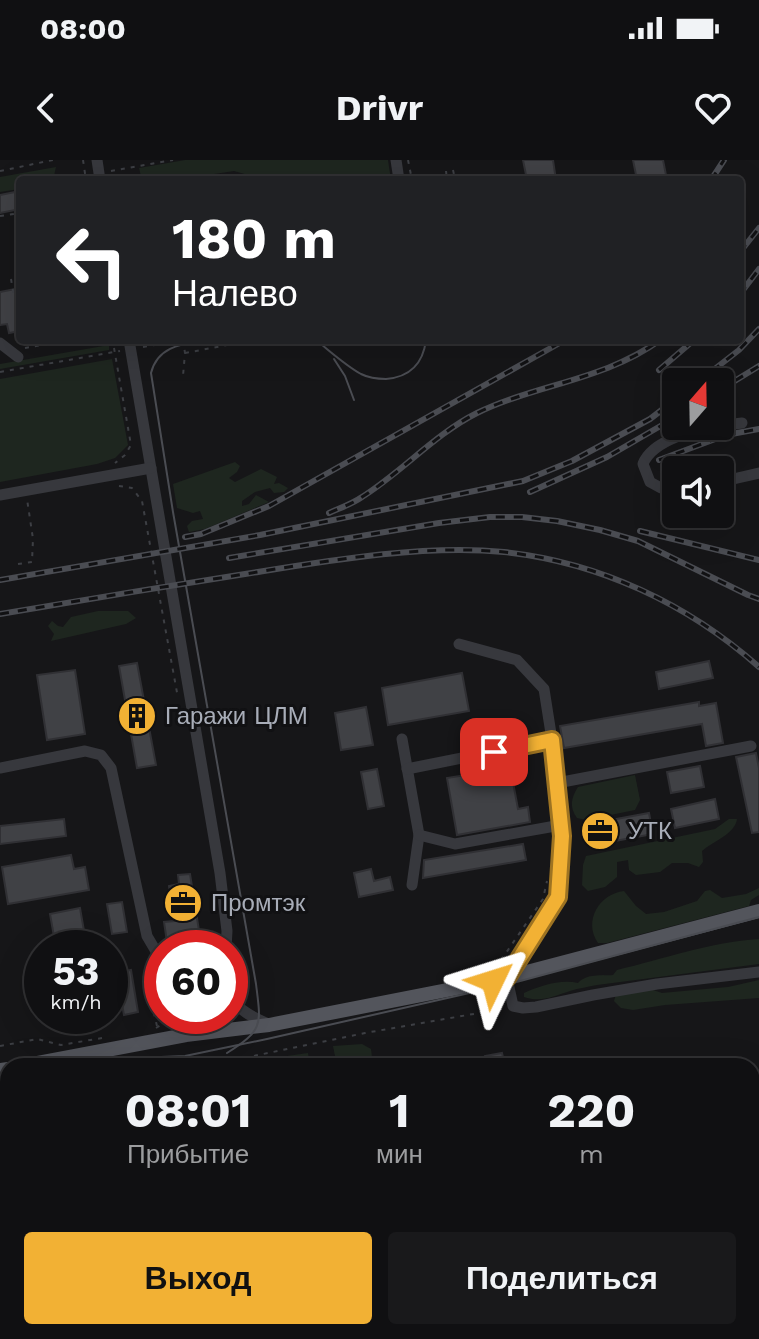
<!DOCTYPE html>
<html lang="ru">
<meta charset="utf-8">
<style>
body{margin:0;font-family:"Work Sans",sans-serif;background:#19191b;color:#f1f3f6;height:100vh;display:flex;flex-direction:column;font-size:30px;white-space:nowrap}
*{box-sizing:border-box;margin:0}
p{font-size:26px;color:#9c9d9f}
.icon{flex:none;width:44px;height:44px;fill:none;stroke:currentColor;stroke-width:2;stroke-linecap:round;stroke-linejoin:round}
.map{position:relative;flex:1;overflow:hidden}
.sheet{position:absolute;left:0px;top:898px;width:760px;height:282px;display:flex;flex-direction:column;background:#101012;border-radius:24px 24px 0 0;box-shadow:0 8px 32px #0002,0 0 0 2px #303032}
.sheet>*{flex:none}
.guide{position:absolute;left:16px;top:16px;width:728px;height:168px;border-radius:8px;box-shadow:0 8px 32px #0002,0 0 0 2px #303032;background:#202124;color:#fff;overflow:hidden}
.needle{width:52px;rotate:20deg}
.tools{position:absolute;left:662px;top:208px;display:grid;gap:16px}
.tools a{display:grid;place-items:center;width:72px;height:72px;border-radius:8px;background:#101012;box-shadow:0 8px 32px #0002,0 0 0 2px #303032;font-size:40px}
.speed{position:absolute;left:24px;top:770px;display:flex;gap:16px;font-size:40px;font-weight:700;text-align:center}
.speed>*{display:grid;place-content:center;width:104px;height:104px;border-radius:50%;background:#101012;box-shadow:0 8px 32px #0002,0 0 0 2px #303032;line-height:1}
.speed small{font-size:20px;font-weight:400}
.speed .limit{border:12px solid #d22;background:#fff;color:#111}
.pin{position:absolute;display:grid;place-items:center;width:68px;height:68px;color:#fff;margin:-34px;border-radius:16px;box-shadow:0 4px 12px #0006}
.me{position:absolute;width:88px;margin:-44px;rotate:49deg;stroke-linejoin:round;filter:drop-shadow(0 0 6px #0008)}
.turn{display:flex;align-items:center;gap:28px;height:168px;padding:0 24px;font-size:36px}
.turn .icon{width:104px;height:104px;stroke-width:2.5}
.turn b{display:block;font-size:56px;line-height:68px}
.eta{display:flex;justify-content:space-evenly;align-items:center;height:136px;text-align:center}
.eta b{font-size:48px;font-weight:700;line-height:56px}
.cta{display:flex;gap:16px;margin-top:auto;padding:16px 24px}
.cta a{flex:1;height:92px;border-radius:8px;background:#f2b134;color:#111;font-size:32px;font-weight:700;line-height:92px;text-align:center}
.cta a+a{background:#19191b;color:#f1f3f6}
.status{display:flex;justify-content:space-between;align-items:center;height:56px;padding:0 40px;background:#101012;direction:ltr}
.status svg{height:22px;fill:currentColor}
header{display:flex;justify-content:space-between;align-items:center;height:104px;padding:0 24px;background:#101012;font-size:36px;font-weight:700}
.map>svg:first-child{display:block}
.green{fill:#1e261f}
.water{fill:#2c353c}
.building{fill:#404145;stroke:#303034;stroke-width:2}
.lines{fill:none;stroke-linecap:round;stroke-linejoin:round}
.path{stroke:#3d3f44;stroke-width:2;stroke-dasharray:4 6;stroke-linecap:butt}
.minor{stroke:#37383d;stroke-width:11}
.major{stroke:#53555c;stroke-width:14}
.tram{stroke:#4a4c52;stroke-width:2}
.rail-casing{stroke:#4a4c52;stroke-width:6}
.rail{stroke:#111113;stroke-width:3;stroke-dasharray:9;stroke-linecap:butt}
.route-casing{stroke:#9d7322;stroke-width:20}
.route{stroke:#f2b134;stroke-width:14}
.labels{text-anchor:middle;stroke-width:6;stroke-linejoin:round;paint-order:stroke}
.poi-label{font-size:24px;fill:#a8adb8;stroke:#111113;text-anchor:start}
</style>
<div class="status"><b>08:00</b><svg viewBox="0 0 49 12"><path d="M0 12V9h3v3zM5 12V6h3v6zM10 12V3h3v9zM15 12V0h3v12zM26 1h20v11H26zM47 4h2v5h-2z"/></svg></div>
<header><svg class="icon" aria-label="back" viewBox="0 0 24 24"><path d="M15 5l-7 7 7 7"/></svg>Drivr<svg class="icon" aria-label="heart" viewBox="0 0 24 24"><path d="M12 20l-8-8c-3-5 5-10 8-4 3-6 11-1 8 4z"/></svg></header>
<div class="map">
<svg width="759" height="1179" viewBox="0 0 759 1179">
<rect width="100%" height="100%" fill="#161618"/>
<g class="green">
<path d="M185 0H388L391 20H347L344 17 325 20H266L234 11 175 20H142L139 8Z"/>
<path d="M56 7 53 20H20V29L0 32V17Z"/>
<path d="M109 185V190L0 209V204Z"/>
<path d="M112 199 128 285 115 298 97 304 0 322V219Z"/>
<path d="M235 302 240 306 237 312 229 318 235 322 261 309 277 317 274 324 279 323 288 328 284 332 274 333 270 328 255 332 242 341V346L249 344 256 335 269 342 205 369 189 372 187 366 192 361 203 359 200 351 193 353 177 348 173 324Z"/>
<path d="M98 451H128L136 458 126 464 51 481 54 474 48 466 52 461 58 466 63 467 71 457Z"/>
<path d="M635 615 640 640 635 650 586 660 577 658C569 647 571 638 578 627Z"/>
<path d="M729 659H737C735 674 715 680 702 691L703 702 699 707 688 703H672L660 712 636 715 629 710 628 700 617 702V717L605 727 588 731 582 725 583 705 586 696 715 669Z"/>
<path d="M759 728V735L751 740 749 746 607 783H598C583 761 599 734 624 731L636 746 646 754 664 752 697 741 705 731 710 730 722 738 746 734Z"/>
<path d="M759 779V804L597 825C588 827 579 828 570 831 554 836 541 843 524 837V833C540 826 560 819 578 823 587 813 601 816 613 815L617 810C663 799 711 782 759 779Z"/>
<path d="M759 820V838L665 845 633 850 621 848 614 841 616 834 650 829 662 833 728 827Z"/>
<path d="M362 884 371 889 373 906H337L333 886Z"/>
<path d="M308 893 310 906H217Z"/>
</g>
<path class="water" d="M8 1014V1172H227L229 1179H0V1015Z"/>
<g class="building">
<path d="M523 0H553L556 20H527Z"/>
<path d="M633 0H663L667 20H637Z"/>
<path d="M20 31V49L0 53V35Z"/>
<path d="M20 128V171L9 173 7 164 0 165V132Z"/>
<path d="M709 501 713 518 659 529 656 512Z"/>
<path d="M137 503 156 605 137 608 119 506Z"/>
<path d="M75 510 85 574 47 580 37 515Z"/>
<path d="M462 513 469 551 388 565 382 528Z"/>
<path d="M699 542V546L716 543 723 583 706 586 702 564 564 588 560 566Z"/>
<path d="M366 547 373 585 341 590 335 553Z"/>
<path d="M756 593 759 608V672L752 673 736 597Z"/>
<path d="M520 606 522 616 512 617 518 649 528 647 530 662 457 675 447 618Z"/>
<path d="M700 606 704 627 671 633 667 612Z"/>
<path d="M377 609 384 646 368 649 361 612Z"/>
<path d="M715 639 719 659 675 668 671 649Z"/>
<path d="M649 653 653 674 593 685 589 664Z"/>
<path d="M64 659 66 676 0 684V666Z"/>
<path d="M523 684 526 700 423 718 424 700Z"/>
<path d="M71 695 74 709 85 707 89 730 8 744 2 707Z"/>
<path d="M371 709 374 721 390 717 393 730 359 737 354 713Z"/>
<path d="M190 714 200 777 167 782 164 762 174 761 169 726 179 724 178 715Z"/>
<path d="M122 742 127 772 112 774 107 744Z"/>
<path d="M80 748 87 788H56L50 754Z"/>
<path d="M131 810 138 852 124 855 116 813Z"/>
<path d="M502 893 505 906H487L485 896Z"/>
</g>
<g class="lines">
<g class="path">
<path d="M83 0 86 20"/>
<path d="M408 0 412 20"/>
<path d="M453 10 455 19"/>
<path d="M0 11 53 0"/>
<path d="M111 11 173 0"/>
<path d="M446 11 447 20"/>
<path d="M0 56 20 53"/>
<path d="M11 119 14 137"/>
<path d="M183 180 185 193 183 216"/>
<path d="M156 184 162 180"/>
<path d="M143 187 155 185V180"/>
<path d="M25 188 47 184 54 180"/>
<path d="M114 188 131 285 125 295 115 303"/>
<path d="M185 193 254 180"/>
<path d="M0 212 120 191"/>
<path d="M119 326 132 328 142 341 178 538"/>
<path d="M18 404 32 402 33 379 27 339"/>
<path d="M475 811 497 806 543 739 547 721"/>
<path d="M480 837 483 853"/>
<path d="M157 866 147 824 159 808V806"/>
<path d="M156 868 175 856"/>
<path d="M88 870 90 879"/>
<path d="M0 886 37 879 61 885 102 878"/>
<path d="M205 906 365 873 502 849"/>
<path d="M328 1172 334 1179"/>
</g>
<g class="minor">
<path d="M97 0 100 20"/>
<path d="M396 0 399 20"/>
<path d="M129 180 220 713 227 771 226 788"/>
<path d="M0 183 18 197"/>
<path d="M720 266 742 263"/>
<path d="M720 322 759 313"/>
<path d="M676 328H661L650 322 643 304C652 280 696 269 719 266"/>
<path d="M0 335 151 308"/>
<path d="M459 484 517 500 544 529 552 580 562 676 558 737 507 818 513 846 523 848 536 847 593 835 657 824 759 812"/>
<path d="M402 579 419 675 412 725"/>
<path d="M0 608 85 591 101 595 111 608 147 776 157 793 162 794"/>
<path d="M407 609 552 580"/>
<path d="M557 623 751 586"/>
<path d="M419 675 455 684 561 665"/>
<path d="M230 836C239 851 253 857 268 864"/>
<path d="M186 874 208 856"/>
<path d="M0 938 8 936"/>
<path d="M0 959 8 954"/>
<path d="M440 1172 452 1179"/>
</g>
<g class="major">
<path d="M22 906 186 875 269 865 493 821 759 751"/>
<path d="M0 910 8 909"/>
</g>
<g class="tram">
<path d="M208 180C184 184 158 185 151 213L173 352 256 824C261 864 264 870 227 893"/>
<path d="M316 180C331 192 345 205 361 214 369 218 377 219 386 219 410 217 423 204 426 180"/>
<path d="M334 199 345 216 354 240"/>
<path d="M90 906 137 898 185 896 267 879 509 824 759 757"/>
<path d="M0 922 8 920"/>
</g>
<defs>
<g id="rail">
<path d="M711 20 724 0"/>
<path d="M740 92 759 68"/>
<path d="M740 134 759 109"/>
<path d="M659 210 694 180"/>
<path d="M698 222 739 190 759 169"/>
<path d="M720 230 759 206"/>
<path d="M659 300 726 275 759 269"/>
<path d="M530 332 607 297 676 257"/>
<path d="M329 353C340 348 352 344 362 337 402 312 435 274 477 253 537 224 605 220 660 180"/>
<path d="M640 371 759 400"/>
<path d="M185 377 201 374 269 346 565 180"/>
<path d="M229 398 439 363 490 357H522L557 361 600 370 638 381 748 435 759 439"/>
<path d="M0 420 260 375 523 321 572 301 650 259 676 239"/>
<path d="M0 454C82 440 163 427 245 414 326 401 422 384 504 392 599 402 688 444 759 507"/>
</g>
</defs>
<use href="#rail" class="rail-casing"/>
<use href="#rail" class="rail"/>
</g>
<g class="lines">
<defs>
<path id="route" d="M493 821 507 818 558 737 562 676 552 580 494 592"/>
</defs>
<use href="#route" class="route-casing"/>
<use href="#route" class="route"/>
</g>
<defs>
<symbol id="building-disc" viewBox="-11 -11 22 22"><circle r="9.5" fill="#f2b134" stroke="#111113"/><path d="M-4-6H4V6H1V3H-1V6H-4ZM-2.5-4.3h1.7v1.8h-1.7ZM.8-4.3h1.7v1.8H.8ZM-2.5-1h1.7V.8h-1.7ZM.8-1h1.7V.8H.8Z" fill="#111"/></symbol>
<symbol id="office-disc" viewBox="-11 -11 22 22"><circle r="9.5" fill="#f2b134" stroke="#111113"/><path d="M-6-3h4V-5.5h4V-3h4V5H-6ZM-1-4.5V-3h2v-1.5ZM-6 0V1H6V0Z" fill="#111"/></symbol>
</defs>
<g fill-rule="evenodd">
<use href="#building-disc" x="115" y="534" width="44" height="44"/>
<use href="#office-disc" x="578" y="649" width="44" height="44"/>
<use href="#office-disc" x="161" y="721" width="44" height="44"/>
</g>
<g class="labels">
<g class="poi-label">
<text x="165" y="564">Гаражи ЦЛМ</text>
<text x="628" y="679">УТК</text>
<text x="211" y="751">Промтэк</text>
</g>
</g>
</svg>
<div class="tools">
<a><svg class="needle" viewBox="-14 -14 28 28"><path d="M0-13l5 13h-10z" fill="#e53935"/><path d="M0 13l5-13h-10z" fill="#9c9d9f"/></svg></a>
<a><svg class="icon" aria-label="sound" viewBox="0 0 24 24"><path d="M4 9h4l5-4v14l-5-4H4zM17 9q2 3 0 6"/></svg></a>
</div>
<div class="speed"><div>53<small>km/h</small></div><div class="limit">60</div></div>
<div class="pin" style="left:494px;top:592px;background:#d93025"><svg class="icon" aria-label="arrive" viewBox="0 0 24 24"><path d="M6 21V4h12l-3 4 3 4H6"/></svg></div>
<svg class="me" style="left:493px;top:821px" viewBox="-20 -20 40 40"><path d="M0-17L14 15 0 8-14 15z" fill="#f2b134" stroke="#fff" stroke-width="4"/></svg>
<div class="guide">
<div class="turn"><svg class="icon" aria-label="left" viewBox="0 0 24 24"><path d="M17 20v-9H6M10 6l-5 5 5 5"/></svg><div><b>180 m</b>Налево</div></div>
</div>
<section class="sheet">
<div class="eta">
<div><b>08:01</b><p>Прибытие</p></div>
<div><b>1</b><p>мин</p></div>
<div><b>220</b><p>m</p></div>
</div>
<div class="cta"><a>Выход</a><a>Поделиться</a></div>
</section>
</div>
